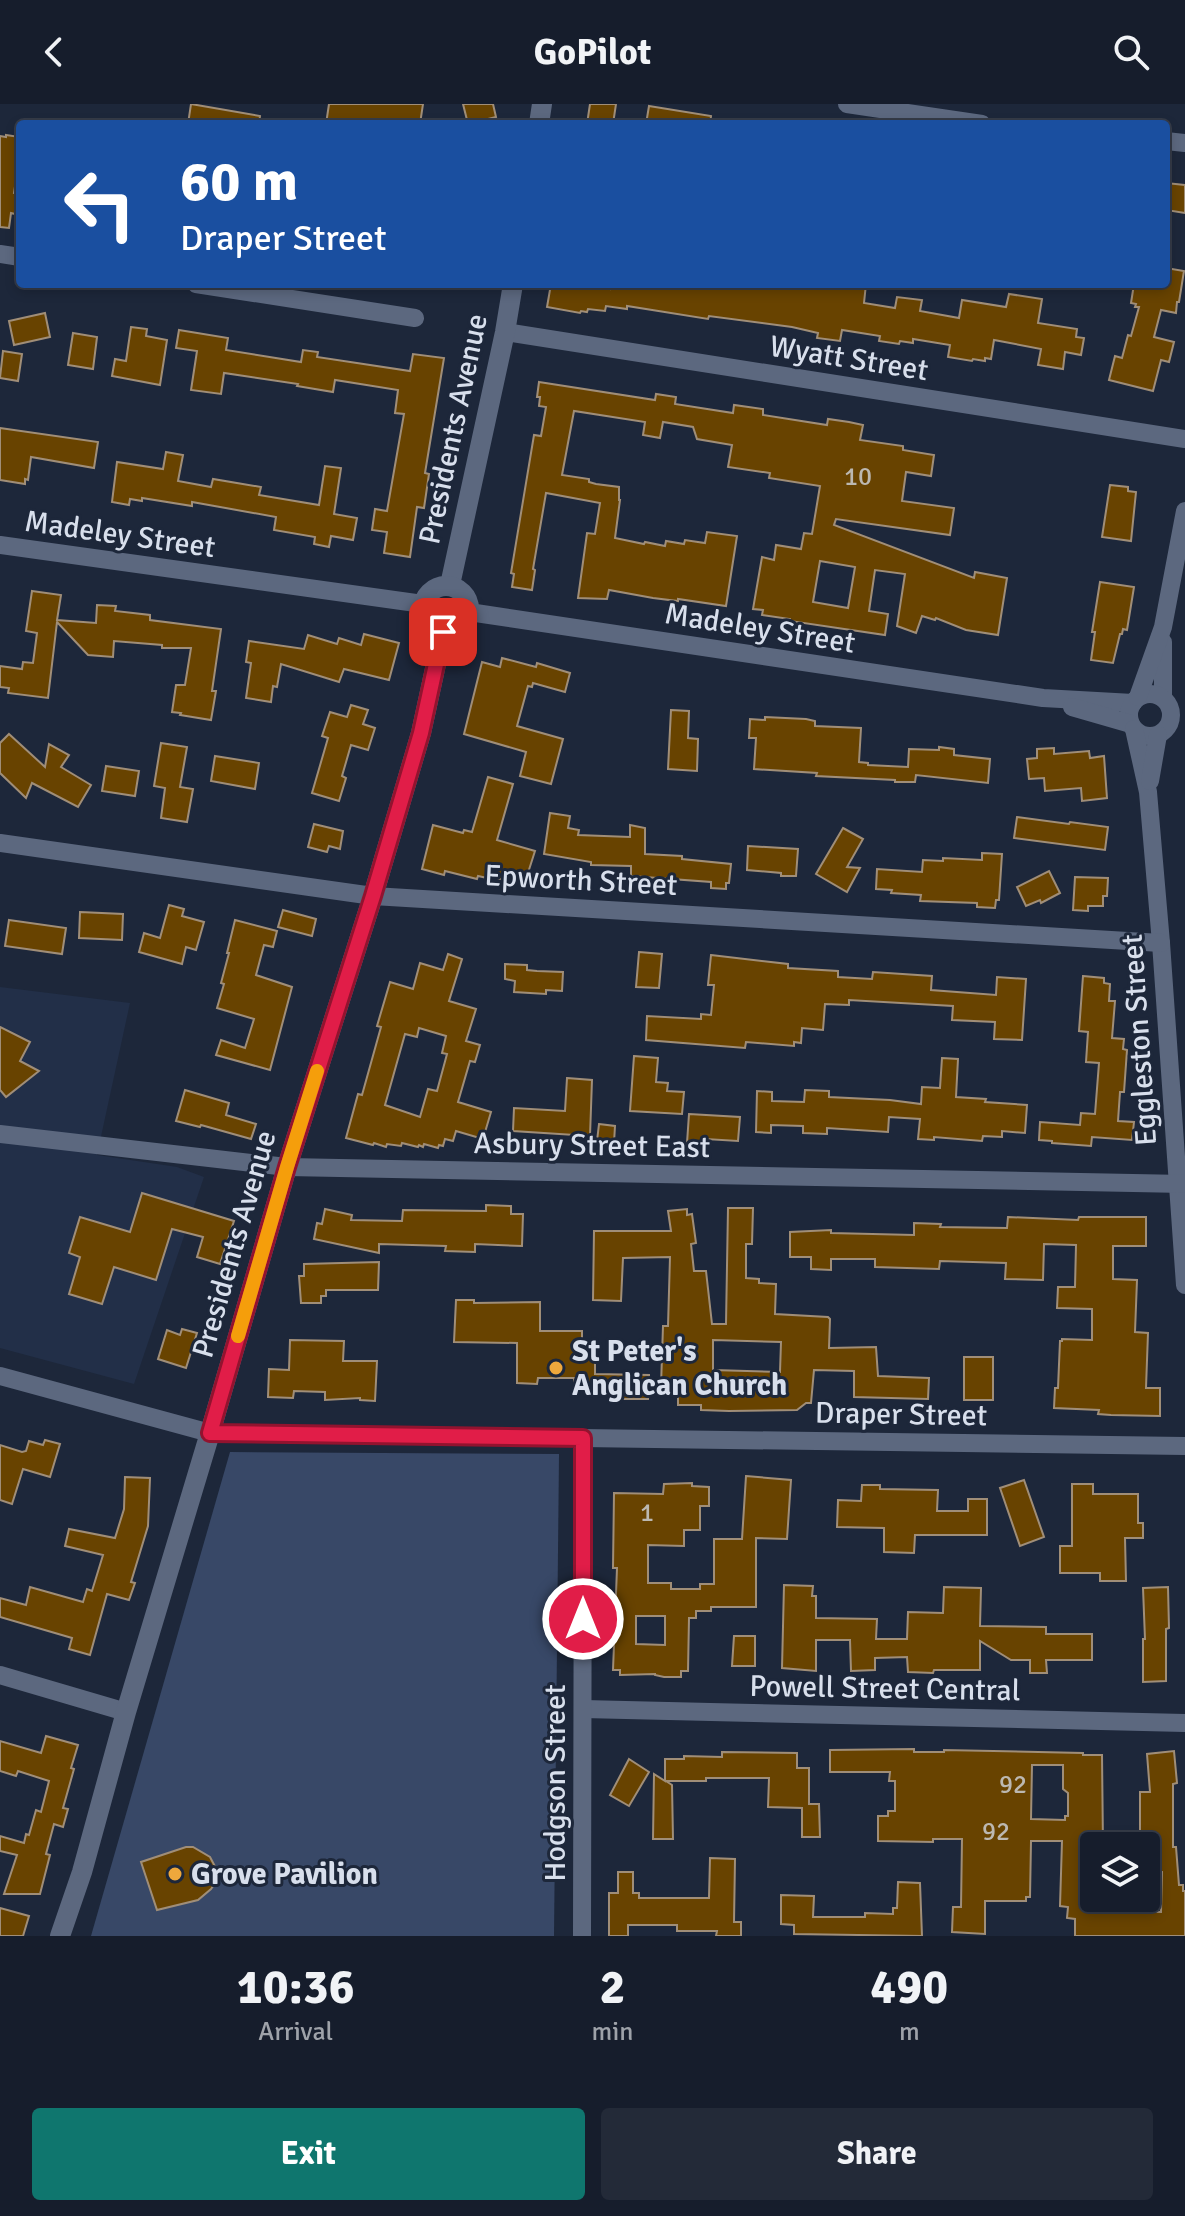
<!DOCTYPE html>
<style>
body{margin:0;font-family:Signika,sans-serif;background:#232a38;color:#f1f3f6;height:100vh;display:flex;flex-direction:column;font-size:30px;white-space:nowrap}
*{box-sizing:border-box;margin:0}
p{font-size:26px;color:#9ea2a9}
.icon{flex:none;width:44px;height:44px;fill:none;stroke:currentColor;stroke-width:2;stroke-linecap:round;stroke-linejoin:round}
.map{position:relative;height:1832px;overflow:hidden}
.details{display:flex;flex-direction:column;background:#161d2c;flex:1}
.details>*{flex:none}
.hud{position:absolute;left:16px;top:16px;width:1154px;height:168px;border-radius:8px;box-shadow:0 4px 12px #0003,0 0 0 2px #353b48;background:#1a4fa0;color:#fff;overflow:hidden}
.buttons{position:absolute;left:1080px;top:1728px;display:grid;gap:16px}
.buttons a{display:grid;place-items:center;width:80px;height:80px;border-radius:8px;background:#161d2c;box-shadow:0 4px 12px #0003,0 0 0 2px #353b48;font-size:40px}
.pin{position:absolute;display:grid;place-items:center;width:68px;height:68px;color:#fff;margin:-34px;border-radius:16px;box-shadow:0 4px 12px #0006}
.me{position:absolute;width:88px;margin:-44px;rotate:0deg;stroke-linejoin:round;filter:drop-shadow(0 0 6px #0008)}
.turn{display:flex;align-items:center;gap:28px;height:168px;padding:0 32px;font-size:36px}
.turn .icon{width:104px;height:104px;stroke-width:2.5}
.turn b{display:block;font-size:56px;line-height:68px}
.eta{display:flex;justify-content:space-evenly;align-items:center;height:136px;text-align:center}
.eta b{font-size:48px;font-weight:800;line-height:56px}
.primary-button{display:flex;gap:16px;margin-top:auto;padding:16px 32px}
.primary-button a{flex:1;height:92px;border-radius:8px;background:#0f766e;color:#fff;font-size:32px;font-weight:800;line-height:92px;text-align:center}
.primary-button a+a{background:#232a38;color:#f1f3f6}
header{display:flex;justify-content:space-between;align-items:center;height:104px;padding:0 32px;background:#161d2c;font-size:36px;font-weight:800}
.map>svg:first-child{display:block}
.built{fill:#222f48}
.green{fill:#384867}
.building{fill:#684300;stroke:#a08e78;stroke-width:2;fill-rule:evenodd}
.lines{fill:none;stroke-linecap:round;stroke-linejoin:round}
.minor{stroke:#5c687f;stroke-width:18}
.tertiary{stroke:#5c687f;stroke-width:20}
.route-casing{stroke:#92132f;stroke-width:20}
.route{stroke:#e11d48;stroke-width:14}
.slow{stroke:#f59e0b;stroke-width:14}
.poi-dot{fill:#eea83c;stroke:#1d273a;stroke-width:3}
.labels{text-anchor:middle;stroke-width:6;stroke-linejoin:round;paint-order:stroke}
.number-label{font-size:26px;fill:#bcb8b1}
.street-label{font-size:30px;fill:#d8dfec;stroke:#1d273a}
.poi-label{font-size:30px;font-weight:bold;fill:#d8dfec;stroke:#1d273a;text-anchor:start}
</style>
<header><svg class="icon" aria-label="back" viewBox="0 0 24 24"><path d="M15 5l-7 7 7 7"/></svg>GoPilot<svg class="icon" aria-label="search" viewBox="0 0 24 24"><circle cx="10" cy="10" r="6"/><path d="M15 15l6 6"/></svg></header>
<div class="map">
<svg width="1185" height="1832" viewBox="0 0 1185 1832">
<rect width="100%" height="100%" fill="#1d273a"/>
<path class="built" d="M0 883 130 899 97 1051 177 1063 204 1073 134 1280 0 1244Z"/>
<path class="green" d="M230 1348 559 1350 554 1832H91Z"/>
<g class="building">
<path d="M191 0 260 12 259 20H188Z"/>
<path d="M329 0H423L420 20H326Z"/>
<path d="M463 0H493L496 13 468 20Z"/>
<path d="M590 0H616L613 20H587Z"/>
<path d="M649 2 711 12 710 20H646Z"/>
<path d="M6 31 20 33V50L14 89 18 90 15 110 11 109 9 124 0 123V32L6 33Z"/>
<path d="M1166 79 1185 81V109L1166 106Z"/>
<path d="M1166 164 1184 167 1179 198H1177L1176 209 1161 206 1154 233 1174 238 1169 258 1161 256 1153 287 1109 276 1115 252 1122 254 1128 231 1131 232 1139 203H1135L1136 200 1131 199 1134 180H1166Z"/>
<path d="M551 180H581L610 185 611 180H815L830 182V180H866L864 199 895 204 897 193 922 196 920 207 959 214 962 196 1006 203 1009 190 1042 195 1038 219 1077 225 1076 233 1084 234 1081 251 1065 248 1063 265 1038 261 1041 245 994 236 991 255 985 254V257L973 255 972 257 948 253 950 241 913 235V239L900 237 899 240 879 237 880 232 842 226 840 237 817 234 818 229 792 223 709 212 708 215 627 202V205L606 202 605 207 588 205 587 208 581 207 580 209 547 203Z"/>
<path d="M45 209 50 233 14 241 9 217Z"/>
<path d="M131 223 147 225 146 232 167 236 160 281 112 272 115 255 126 257Z"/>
<path d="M179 226 228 234 226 246 301 258 303 246 318 248 317 253 410 267 413 250 444 254 425 369 429 370 424 404 417 403 410 453 384 449 387 428 372 426 375 405 387 407 404 310 395 309 398 286 335 276 333 288 297 282 298 280 224 269 221 290 191 286 197 247 176 244Z"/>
<path d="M73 229 97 233 93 265 68 261Z"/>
<path d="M3 247 22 250 18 277 0 274Z"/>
<path d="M539 278 655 296 656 290 676 293 675 300 733 309 734 301 763 305V311L827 321 828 315 849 318 863 321 860 336 903 342V346L934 351 931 372 906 368 902 397 954 404 950 431 836 415 834 421 974 474 975 468 1007 474 998 531 966 526 936 514 935 516 922 512 916 529 897 522 905 470 875 466 869 507 888 510 885 531 790 517V515L762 511 763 506 753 505 762 453 774 456 776 441 801 445 804 429 812 430 820 382 769 374 770 369 728 363 732 341 697 335 693 323 663 318 660 334 643 331 645 318 574 307 562 371 589 375V378L596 380 619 383V396H620L615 434 644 440 645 438 665 442 666 437 684 440 685 436 705 439 707 428 737 432 726 502 678 495V497L653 494 609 486 607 495 578 494 587 429 595 430 600 399 546 389 533 465 535 466 532 486 512 483 514 470 511 469 534 331 541 332 546 303 539 302 540 293H537ZM820 457 855 463 848 504 813 498Z"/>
<path d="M0 324 98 338 94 364 31 353 28 376 25 375V380L0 376Z"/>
<path d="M166 348 183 351 178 377 211 383 213 375 261 383 259 391 319 401 325 362 341 364 334 410 357 414 353 436 331 432 329 443 314 440 315 433 274 426 276 413 192 398V402L142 394V397L130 395 129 401 112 398 117 358 163 365Z"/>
<path d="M1110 381 1128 383V387L1136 388 1131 437 1102 433Z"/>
<path d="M1100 478 1134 483 1127 526 1123 525 1122 530H1120L1113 559 1091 556 1095 528H1092Z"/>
<path d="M32 487 61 491 57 516 96 519 97 501 116 502 115 507 150 511V516L221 525 212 587H216L211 616 180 611 181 609 172 608 176 581H185L191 544H162V541L114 537 113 553 88 551 57 518 48 594 8 589 9 584 0 583V562L22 565 23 558 33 559 37 529 26 527Z"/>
<path d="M364 530 399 539 389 576 344 565 339 578 281 560 277 583 273 582 271 598 246 594 251 559 246 558 249 537 304 545 308 531 337 540 339 534 361 541Z"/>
<path d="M502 554 536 563 537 559 570 569 565 588 533 579 532 583 528 582 517 622 563 635 551 680 520 672 526 648 464 630 482 558 500 563Z"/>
<path d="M351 601 368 606 363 620 375 624 368 646 351 641 342 672 346 674 339 697 312 689 328 634 322 632 330 608 347 613Z"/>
<path d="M671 606 689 607 688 634 698 635 697 667 668 665Z"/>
<path d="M765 613 806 615 815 617V622L861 624 859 658 868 659V661L908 663 909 645 939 646V643L954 645V651L990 655 988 679 916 671 915 678H895V676L816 672 817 669 754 665 756 634H749L750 615 765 616Z"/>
<path d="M9 630 45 663 49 640 69 651 61 663 91 681 78 703 32 679 26 694 0 669V639Z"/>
<path d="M161 639 187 643 180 683 193 685 187 718 161 714 165 684 154 682Z"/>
<path d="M1054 644V650L1089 647 1090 654 1104 652 1107 694 1082 697 1081 684 1045 687 1044 674 1029 675 1027 655 1037 654V645Z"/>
<path d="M215 652 259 659 255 685 211 677Z"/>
<path d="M106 662 139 667 135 692 102 687Z"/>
<path d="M488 673 513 680 497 736 535 747 527 772 522 770 520 777 511 774 510 778 487 771V774L478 772 477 775 445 767 444 771 422 765 433 721 463 729 464 726 472 728Z"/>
<path d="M550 709 570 712 568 724 579 726 578 731 630 733V721L645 724V750L682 752V755L731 760 729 779H726V785L711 784V778L631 772V762L591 761V758L544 750Z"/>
<path d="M1017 713 1069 720 1070 718 1108 723 1105 746 1014 734Z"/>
<path d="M314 720 343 727 340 745 329 742 327 748 308 743Z"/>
<path d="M843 724 863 735 847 763 860 764 847 788 816 770Z"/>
<path d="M748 742 798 745 796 772H781V769L747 766Z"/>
<path d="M982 749 1002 750 999 796H996L995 804 977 803V799L920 797 921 791 891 789 892 786 876 785 877 765 922 768 923 756 943 757V754L982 756Z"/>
<path d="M1049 767 1060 789 1041 799 1040 796 1026 802 1017 783Z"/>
<path d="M1075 773 1108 774 1107 792H1103V802H1088V807L1073 806Z"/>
<path d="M169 801 184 805 182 812 204 818 196 846 186 843 182 860 139 848 144 829 160 834Z"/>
<path d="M283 806 316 815 312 832 278 823Z"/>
<path d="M80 808 123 810 122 836 79 834Z"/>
<path d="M9 816 66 824 62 850 5 842Z"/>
<path d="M235 816 277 827 273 843 264 841 256 871 292 883 270 966 216 951 221 936 245 944 254 915 217 904 224 880 221 879 229 849H227Z"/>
<path d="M639 848 662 850 659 884 636 883Z"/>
<path d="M448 850 462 855 449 897 476 905 466 937 480 941 475 958 470 957 458 998 491 1008 483 1035 456 1027 453 1037 445 1035 443 1042 439 1041 438 1044 424 1040 423 1043 419 1041 418 1043 402 1039 401 1042 387 1040 386 1043 374 1039 373 1041 346 1034 358 990 362 991 381 923 377 922 390 878 413 885 420 859 443 866ZM419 924 446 932 442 949 447 950 437 987 428 985 420 1013 385 1001 405 930 417 933Z"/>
<path d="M711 851 788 860V864L838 867V873L872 875 873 868 932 872 931 886 996 891 997 873 1026 875 1022 936 994 935 995 918 952 916 953 902 849 896V901L825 900 823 926 802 924 801 939 794 938V942L746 938 745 944 646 936 647 912 701 915V910L711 911 714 881H708Z"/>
<path d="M505 860 527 861V866L537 867 563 868 562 887 546 886V890L514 888 515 877 505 875Z"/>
<path d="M1083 872 1104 874V879L1110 880 1109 897H1115L1112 934 1124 935 1123 945 1127 946 1124 988H1120L1118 1017 1134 1018 1132 1036 1092 1033 1091 1042 1052 1039V1037L1039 1036 1040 1018 1080 1021 1081 1009 1095 1010 1099 959 1086 958 1088 928 1079 927Z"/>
<path d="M0 923 30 938 20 957 39 967 6 993 0 986Z"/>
<path d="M634 952 658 954 656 978 668 979 667 987 684 988 682 1010 630 1007Z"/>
<path d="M942 954 958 955 956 993 986 995 985 998 1027 1001 1025 1029 1002 1027V1033L983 1032 982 1037 934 1033V1036L918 1035 920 1015 889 1013 888 1028 827 1024V1030L803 1029V1022L771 1021V1029L756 1028 757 987 772 988V997L804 998 805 986 829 987V993L890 996 921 1000 922 983 940 984Z"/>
<path d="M567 974 592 976 590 1032 513 1027 514 1004 565 1007Z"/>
<path d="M185 986 229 999 226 1011 256 1020 251 1035 201 1021 200 1023 176 1017Z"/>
<path d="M689 1010 740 1013 738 1037 706 1035V1040L687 1039Z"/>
<path d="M599 1020 615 1022 614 1039 597 1037Z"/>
<path d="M142 1089 234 1117 220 1160 197 1153 203 1133 172 1125 156 1176 114 1163 102 1200 69 1190 80 1153 69 1149 80 1113 130 1128Z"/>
<path d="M486 1101 511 1102V1110H523L522 1142 475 1140V1148L445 1147 446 1142 379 1140V1149L314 1135 317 1119 322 1120 325 1105 352 1111 351 1116 402 1117 403 1106 486 1107Z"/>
<path d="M728 1104H753L752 1140H746V1174L759 1175V1179L776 1180 775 1210 828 1213 830 1215 829 1244 876 1243 878 1272 929 1274 928 1295 854 1293V1267L814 1266 811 1299H806L797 1306 729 1307 701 1306V1301H678V1282H661L663 1222H668L670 1153 623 1154 621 1197 593 1196 594 1127H671L668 1107 687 1105V1111L692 1110 696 1139 691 1140 694 1167H706L712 1220H726ZM713 1236 781 1238 780 1268 713 1266Z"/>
<path d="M1008 1113 1078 1116 1079 1113H1146V1142H1113V1175L1137 1176 1135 1228 1148 1229 1146 1284H1160V1312L1111 1311 1098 1310 1099 1306 1054 1304 1055 1284H1058L1060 1237H1062V1235L1092 1236V1205L1057 1204 1058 1183H1075L1076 1141 1044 1140 1043 1176 1005 1175 1006 1159 940 1157 939 1165 875 1163V1155H831V1166L811 1165V1153H790V1128L831 1126V1129L914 1131V1119L941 1120 940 1123 1007 1124Z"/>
<path d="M379 1158 378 1186H326V1192H321V1199H301L299 1172H304V1160Z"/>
<path d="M456 1196H474V1199L540 1198V1227H582V1252H595V1270L649 1271 648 1295H622V1292L613 1291V1287L575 1285 574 1274H538L537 1280 517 1279V1239L454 1238Z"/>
<path d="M182 1225 197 1229 186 1264 158 1255 167 1226 180 1231Z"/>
<path d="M290 1236 344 1237 343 1257H377L375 1297 360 1296V1294L325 1296V1288L294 1287 293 1294 268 1293 269 1265 289 1266Z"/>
<rect x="964" y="1253" width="29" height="43"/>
<path d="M45 1336 60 1340 50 1373 23 1365 12 1400 0 1396V1341L22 1348 26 1347 29 1337 43 1341Z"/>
<path d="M746 1372 791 1376 787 1435 756 1434V1503H711V1507H696V1514H689L688 1567H681V1573H664L655 1571V1570L620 1571V1566H613L617 1464H613L614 1389 663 1390 664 1380 692 1379V1382L709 1383V1402H700V1426H684V1442L648 1441V1479H671V1485H700V1480H714V1435H742ZM636 1512H665V1541L636 1540Z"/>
<path d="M125 1373 150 1374 148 1422 131 1478 135 1479 129 1496 107 1490 90 1551 69 1545 72 1534 0 1513V1494L26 1501 30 1483 83 1498 87 1485 92 1487 103 1451 65 1442 69 1425 115 1434 124 1405Z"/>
<path d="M1024 1376 1044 1433 1020 1442 1000 1384Z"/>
<path d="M1072 1380H1093V1390H1138V1419H1143V1434H1125L1126 1477H1100V1469H1060V1442H1072Z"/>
<path d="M862 1381H880V1385L938 1386 937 1407H968V1395H987V1431H915L914 1449 884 1448V1424L837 1423 838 1396 861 1397Z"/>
<path d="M784 1481 813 1482 812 1492H816V1514L877 1515 876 1535H907L908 1508 943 1509 944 1483 981 1484 980 1522 1046 1523V1530H1092V1556H1046L1047 1569H1030V1556H1011L980 1537V1566H934L933 1569 908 1568 907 1553 875 1554V1566L851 1567 850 1536H816V1567L782 1564Z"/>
<path d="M1168 1483 1169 1524 1166 1525V1577L1143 1578V1535H1145L1143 1484Z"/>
<path d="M734 1532H755V1562H732Z"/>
<path d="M46 1632 78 1641 71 1664 74 1665 63 1704 68 1705 63 1723 54 1720 46 1750 50 1751 40 1790H4L17 1751 0 1747V1732L24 1739 26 1730 29 1731 36 1706 41 1708 49 1677 18 1667 16 1672 0 1667V1637L41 1649Z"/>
<path d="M914 1645V1648H944V1646L1083 1649V1651H1102L1103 1742H1091L1089 1794H1125L1124 1807 1161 1808 1162 1768 1150 1769 1149 1742H1140V1688H1150L1147 1650 1174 1647 1177 1679 1173 1680V1743H1176L1179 1781H1183V1787H1185V1832H1075V1815L1067 1814 1068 1803 1060 1802 1062 1737H1031L1030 1793H1026V1797H985V1830L952 1828 953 1803H961L962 1735H933V1738L878 1737V1712H888V1707H895V1677H889L890 1668H830V1646ZM1032 1661H1063V1685L1068 1689V1712H1065V1716L1031 1715Z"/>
<path d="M722 1648 797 1649V1664H809V1700H819L820 1733H802V1704L768 1703 769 1674H706V1677H666L672 1681 673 1735H653L654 1670 665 1677V1655H684V1652L722 1653Z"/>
<path d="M629 1655 649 1668 629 1702 610 1691Z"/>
<path d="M186 1743H193L210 1753 220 1772 211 1785 198 1796 157 1806 141 1758Z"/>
<path d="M710 1754 735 1755 734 1818H741V1832H716L717 1827H677V1821H628V1832H609V1789H618V1768H633V1789H639V1794H709Z"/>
<path d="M898 1778 920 1779 922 1832 794 1830V1821L781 1820V1791L814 1792 813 1813H865V1809L893 1810V1804H897Z"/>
<path d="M0 1804 29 1812 23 1832H0Z"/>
</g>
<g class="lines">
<g class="minor">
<path d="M847 0 982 20"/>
<path d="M1166 37 1185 39"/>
<path d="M0 150 20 153"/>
<path d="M196 180 415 214"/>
<path d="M505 228 1185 335"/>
<path d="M0 441 423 500"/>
<path d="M469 508 1043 594 1133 599"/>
<path d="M1163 538V594"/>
<circle cx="1150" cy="611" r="21"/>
<path d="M1138 593 1163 523 1185 407"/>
<path d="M1072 603 1131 620"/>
<path d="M1134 625 1148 688 1161 839 1185 1181"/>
<path d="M1150 677 1158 631"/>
<path d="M0 739 373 792 1161 839"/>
<path d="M0 1030 287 1063 1185 1080"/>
<path d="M0 1272 210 1329 1185 1342"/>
<path d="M0 1571 126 1608"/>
<path d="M583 1605 1185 1619"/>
<path d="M582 1832 583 1334"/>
</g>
<g class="tertiary">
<path d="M539 20 542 0"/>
<path d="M450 481 505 228 513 180"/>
<circle cx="446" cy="505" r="23"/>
<path d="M60 1832 82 1768 126 1608 210 1329 287 1063 373 792 421 629 443 528"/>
</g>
</g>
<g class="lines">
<defs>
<path id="route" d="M443 528 421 629 373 792 287 1063 210 1329 583 1334V1515"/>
</defs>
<use href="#route" class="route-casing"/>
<use href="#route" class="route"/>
<path class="slow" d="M238 1232 287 1063 317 967"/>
</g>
<g class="poi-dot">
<circle cx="556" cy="1264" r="8"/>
<circle cx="175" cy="1770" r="8"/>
</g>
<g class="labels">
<g class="number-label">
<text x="858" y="381">10</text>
<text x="647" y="1417">1</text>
<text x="1013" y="1689">92</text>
<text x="996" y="1736">92</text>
</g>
<g class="street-label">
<text transform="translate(849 254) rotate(9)" y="10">Wyatt Street</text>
<text transform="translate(453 325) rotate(-78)" y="10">Presidents Avenue</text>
<text transform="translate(120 430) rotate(8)" y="10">Madeley Street</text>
<text transform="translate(760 524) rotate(9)" y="10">Madeley Street</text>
<text transform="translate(581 776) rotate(3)" y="10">Epworth Street</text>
<text transform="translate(1139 936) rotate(-94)" y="10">Eggleston Street</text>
<text transform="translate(592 1041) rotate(1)" y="10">Asbury Street East</text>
<text transform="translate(234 1140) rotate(-74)" y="10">Presidents Avenue</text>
<text transform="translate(901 1310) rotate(1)" y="10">Draper Street</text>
<text transform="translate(885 1584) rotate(1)" y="10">Powell Street Central</text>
<text transform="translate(555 1679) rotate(-90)" y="10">Hodgson Street</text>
</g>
<g class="poi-label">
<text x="572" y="1257">St Peter's<tspan x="572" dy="34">Anglican Church</tspan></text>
<text x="191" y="1780">Grove Pavilion</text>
</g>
</g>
</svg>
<div class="buttons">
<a><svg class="icon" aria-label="layers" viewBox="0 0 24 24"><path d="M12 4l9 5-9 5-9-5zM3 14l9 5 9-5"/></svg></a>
</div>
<div class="pin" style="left:443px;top:528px;background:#d93025"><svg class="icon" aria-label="arrive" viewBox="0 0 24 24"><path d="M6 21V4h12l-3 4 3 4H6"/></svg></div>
<svg class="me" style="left:583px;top:1515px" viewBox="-20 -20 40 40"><circle r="17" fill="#e11d48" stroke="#fff" stroke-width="3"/><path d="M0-11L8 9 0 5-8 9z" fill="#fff"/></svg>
<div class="hud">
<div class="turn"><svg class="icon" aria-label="left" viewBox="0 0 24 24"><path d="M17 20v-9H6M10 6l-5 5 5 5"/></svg><div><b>60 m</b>Draper Street</div></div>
</div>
</div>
<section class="details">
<div class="eta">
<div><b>10:36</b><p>Arrival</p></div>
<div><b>2</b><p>min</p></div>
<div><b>490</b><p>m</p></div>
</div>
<div class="primary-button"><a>Exit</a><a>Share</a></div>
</section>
